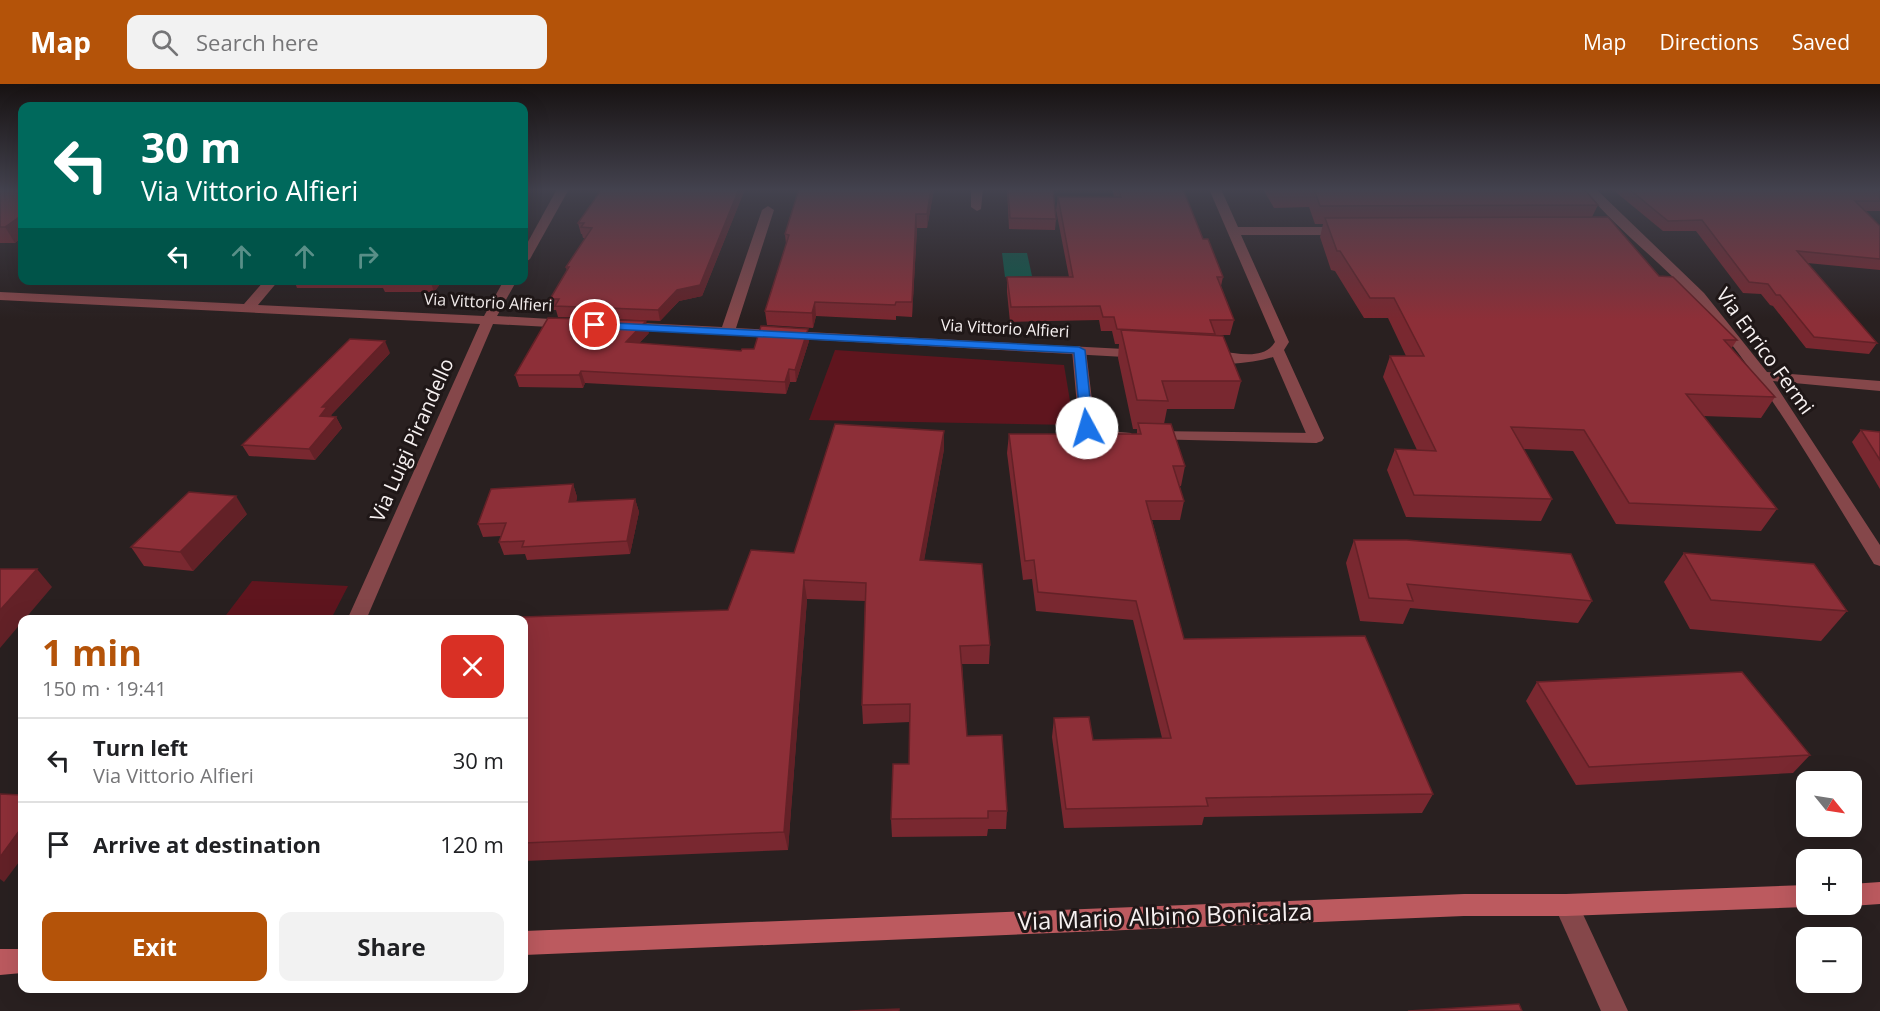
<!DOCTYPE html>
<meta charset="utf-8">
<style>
body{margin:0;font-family:"Open Sans",sans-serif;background:#f2f2f2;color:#202124;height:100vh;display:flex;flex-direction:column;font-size:22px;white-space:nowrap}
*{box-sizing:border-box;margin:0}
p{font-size:20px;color:#757577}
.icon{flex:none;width:33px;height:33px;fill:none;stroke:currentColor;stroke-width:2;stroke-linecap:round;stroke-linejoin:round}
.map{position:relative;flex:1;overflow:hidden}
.drawer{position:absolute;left:18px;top:531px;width:510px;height:378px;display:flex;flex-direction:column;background:#fff;border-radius:12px;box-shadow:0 6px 24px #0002}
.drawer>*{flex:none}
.guide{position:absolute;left:18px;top:18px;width:510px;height:183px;border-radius:12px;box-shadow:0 6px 24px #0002;background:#00695c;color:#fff;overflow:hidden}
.needle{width:39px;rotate:120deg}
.buttons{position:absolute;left:1796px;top:687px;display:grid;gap:12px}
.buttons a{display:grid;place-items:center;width:66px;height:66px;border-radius:12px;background:#fff;box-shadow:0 6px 24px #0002;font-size:30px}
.pin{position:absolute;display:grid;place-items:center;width:51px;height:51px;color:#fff;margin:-26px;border:3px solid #fff;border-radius:50%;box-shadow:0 2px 6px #0007}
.me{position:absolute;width:66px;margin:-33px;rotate:354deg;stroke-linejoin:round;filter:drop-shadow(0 0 4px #0008)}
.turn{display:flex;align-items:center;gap:21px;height:126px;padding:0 24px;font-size:27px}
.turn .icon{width:78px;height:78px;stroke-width:2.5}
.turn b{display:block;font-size:42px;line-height:51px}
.lanes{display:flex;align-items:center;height:57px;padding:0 24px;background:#0003;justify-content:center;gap:30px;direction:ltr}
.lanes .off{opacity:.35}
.round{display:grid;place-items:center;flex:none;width:63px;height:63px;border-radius:12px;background:#f2f2f2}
.head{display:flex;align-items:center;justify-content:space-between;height:102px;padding:0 24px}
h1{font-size:36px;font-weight:700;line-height:45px;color:#b45309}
.action{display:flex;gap:12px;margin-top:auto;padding:12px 24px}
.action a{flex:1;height:69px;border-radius:12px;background:#b45309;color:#fff;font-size:24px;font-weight:700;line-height:69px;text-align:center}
.action a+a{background:#f2f2f2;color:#202124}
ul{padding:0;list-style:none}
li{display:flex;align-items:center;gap:18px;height:84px;padding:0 24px;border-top:2px solid #e0e0e0}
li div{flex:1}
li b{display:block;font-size:22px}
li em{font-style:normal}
header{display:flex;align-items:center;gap:36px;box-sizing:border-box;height:84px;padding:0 30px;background:#b45309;color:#fff}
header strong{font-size:28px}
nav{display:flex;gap:33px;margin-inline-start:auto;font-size:21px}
.search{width:420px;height:54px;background:#f2f2f2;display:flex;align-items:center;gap:15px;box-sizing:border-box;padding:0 21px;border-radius:12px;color:#757577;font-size:22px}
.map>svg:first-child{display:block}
.green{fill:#5f151e}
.water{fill:#0a5948}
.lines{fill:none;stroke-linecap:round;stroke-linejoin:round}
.lane{fill:#85474a;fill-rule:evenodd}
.street{fill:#85474a;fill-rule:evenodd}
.secondary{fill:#bc5a5f;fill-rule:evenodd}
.wall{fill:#792830}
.shaded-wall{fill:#632127}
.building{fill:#8d2f38;stroke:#632127;stroke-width:1.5}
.route{fill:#1a73e8;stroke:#114b97;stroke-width:1.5}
.labels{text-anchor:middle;stroke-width:6;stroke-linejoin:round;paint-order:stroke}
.far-street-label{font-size:16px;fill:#f7f1f1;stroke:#1f1717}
.street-label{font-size:20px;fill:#f7f1f1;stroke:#1f1717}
.near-street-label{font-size:24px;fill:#f7f1f1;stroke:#1f1717}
</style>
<header>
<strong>Map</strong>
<div class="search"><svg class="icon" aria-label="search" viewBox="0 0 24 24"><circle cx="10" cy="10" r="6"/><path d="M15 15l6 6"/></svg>Search here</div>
<nav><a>Map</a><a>Directions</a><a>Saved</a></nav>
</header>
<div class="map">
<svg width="1880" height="927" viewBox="0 0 1880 927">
<rect width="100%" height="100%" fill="#292020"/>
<g class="green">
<path d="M835 266 1064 281 1074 341 809 336Z"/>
<path d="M252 497 348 502 331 535H223Z"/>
</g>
<path class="water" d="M1002 169H1027L1032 192 1005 193Z"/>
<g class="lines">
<g class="lane">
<path d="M1079 262 1086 266 1095 341 1109 347 1131 349 1133 352 1131 355 1107 357 1081 347 1079 344 1072 266Z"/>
<path d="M1153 347 1316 349 1324 354 1316 359 1147 355 1145 352Z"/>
</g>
<g class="street">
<path d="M557 105H569L530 175 524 179V165Z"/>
<path d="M971 105H983L981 125 977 127 971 123Z"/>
<path d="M1209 105H1221L1238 143H1344L1350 147 1344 151H1241L1289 258 1284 266 1324 354 1322 357 1316 359 1308 354 1273 273C1258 278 1214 285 1203 273 1217 258 1259 284 1275 258Z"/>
<path d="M1584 105H1596L1704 209 1767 288 1880 297V307L1773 297 1880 461V482L1874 480C1818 390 1765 294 1694 215 1660 177 1616 145 1584 105Z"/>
<path d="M768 122 774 126 736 244 1143 266 1150 270 1143 274 617 245 615 242 617 239 622 238 722 243 762 126Z"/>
<path d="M265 196H279L258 221 484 232 504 196H517L497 232 568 236 575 240 568 244 493 240 366 536H347L480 240 0 216V208L244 220Z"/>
<path d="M1566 810 1575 813 1628 927H1601L1554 821 1557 813Z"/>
</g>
<g class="secondary">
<path d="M1880 798V820L1851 822 1846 820H1851V800Z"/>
<path d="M1806 801V820H1813L1806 823 1566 832H1464L524 871V847L1464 810H1566Z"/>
<path d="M0 865H22V889L0 891Z"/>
</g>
</g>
<g class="wall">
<path d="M0 105H22V153L15 159H0Z"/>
<path d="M602 105H745L702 212 679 217 660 237 558 233 556 226H553L550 215 567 187 566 183 585 154H583L582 150H581L578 139Z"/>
<path d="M934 105 927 144H917L912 233 896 232V236L816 232 813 244 767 241 765 227 786 160 785 150Z"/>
<path d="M1007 105H1053L1056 135 1055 146 1009 145Z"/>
<path d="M1112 105H1183L1203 155 1223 193 1221 202 1234 236 1230 251H1215L1241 297 1234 325H1167L1164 340 1185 382 1181 402H1179L1184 417 1180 436H1152L1184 555 1433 710 1422 729 1204 733 1202 741 1064 744 1052 653 1054 634 1093 656 1162 654 1133 536 1036 527 1032 495 1023 496 1007 369 1009 350H1137V345H1133L1118 274 1119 260H1115L1112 247H1101L1099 236 1010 238 1007 208V193H1069L1056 126 1058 113H1114Z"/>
<path d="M1263 105H1584L1598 121 1592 133 1659 192 1737 256 1731 265 1775 313 1761 334 1703 332 1777 425 1761 447 1616 440 1573 367 1523 365 1552 415 1541 437 1406 433 1387 386 1395 365 1417 366 1383 293 1390 272H1406L1388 234H1364L1335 187 1331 186 1320 153 1323 140H1315L1309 123 1274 124Z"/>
<path d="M1612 105H1880V127H1866L1880 142V186L1807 179 1877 259 1869 270 1806 264 1773 222 1770 221 1761 210 1743 209 1696 147H1663Z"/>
<path d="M294 196H443L434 208H385L383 204H297Z"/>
<path d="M649 249 639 259 741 267 809 257 796 298H790L786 310 585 299 583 304 519 303 515 291Z"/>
<path d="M390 269 331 331 332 333H336L342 344 315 376 249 372 242 361Z"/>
<path d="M1861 346 1880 348V405L1852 358Z"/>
<path d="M944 365 924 476 990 561 989 580H962L967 652 1007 727 1006 745H988L987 752 892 753 891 735 909 680 910 638 863 640 862 621 865 517 807 515 788 766 524 777V536L728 526 794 469Z"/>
<path d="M573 400 577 413 576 418 635 415 639 428 630 470 527 476 525 470 504 471 499 458 501 452 483 453 478 440Z"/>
<path d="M247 430 193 487 144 482 131 463Z"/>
<path d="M1354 456 1592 517 1578 539 1410 524 1403 540 1360 537 1346 479Z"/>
<path d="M1684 469 1847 527 1821 557 1690 545 1664 498Z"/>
<path d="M1537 598 1810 671 1793 689 1576 701 1526 617Z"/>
</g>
<g class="shaded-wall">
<path d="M739 105H745L702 212 679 217 660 237 658 226 677 206Z"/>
<path d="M931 105H934L927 144V130Z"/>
<path d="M916 130 917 144 912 233V218Z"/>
<path d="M22 131V153L15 159 5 143Z"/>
<path d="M430 196H443L434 208Z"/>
<path d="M815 218 816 232 813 244 812 229Z"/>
<path d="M646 237 649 249 629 270 626 258Z"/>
<path d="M808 245 809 257 796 298 795 286Z"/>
<path d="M385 257 390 269 331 331 333 335 320 332 322 323Z"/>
<path d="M789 285 790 298 786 310 785 298Z"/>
<path d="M581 287 585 299 583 304 579 291Z"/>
<path d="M336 333 342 344 315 376 309 365Z"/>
<path d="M944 347V365L921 494 920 476Z"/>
<path d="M573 400 577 413 573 431 569 418Z"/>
<path d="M236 412 247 430 193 487 180 468Z"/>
<path d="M635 415 639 428 630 470 627 457Z"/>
<path d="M37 485 52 503 24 536H22V538L0 564V526Z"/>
<path d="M804 496 807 515 788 766 784 748Z"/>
<path d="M22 743V774L4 798 0 795V773Z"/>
</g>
<g class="building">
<path d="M0 105H22V131L5 143H0Z"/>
<path d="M602 105H739L700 201 677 206 658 226 555 222 559 215H550L569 183H566L592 144 581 143 584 139H578Z"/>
<path d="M799 105H931L927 130H916L912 218H896L895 221 815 218 812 229 765 227 789 151 785 150Z"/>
<path d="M1008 105H1053L1056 135 1010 134Z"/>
<path d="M1118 105H1183L1203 155H1208L1223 193H1217L1234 236H1210L1215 250 1117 245 1114 233H1103L1100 222 1011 223 1007 193H1073L1058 113H1121Z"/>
<path d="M1277 105H1584L1598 121 1320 122 1314 105 1278 106Z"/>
<path d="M1629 105H1880V117H1855L1880 142V175L1797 167 1877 259 1814 253 1780 211H1776L1768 200 1749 198 1702 136 1668 137Z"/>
<path d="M1608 133 1659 192 1673 193 1737 256H1724L1775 313 1686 310 1777 425 1629 419 1584 346 1511 343 1552 415 1414 411 1395 365 1436 367 1390 272H1424L1394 214H1370L1340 167H1337L1325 134Z"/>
<path d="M548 234 646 237 626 258 741 267 742 265H754L761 242 808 245 795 286 789 285 785 298 581 287 579 291H515Z"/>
<path d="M1121 246 1223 252 1241 297H1162L1168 317 1137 316Z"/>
<path d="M350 255 385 257 322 323H327L320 332 336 333 309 365 242 361Z"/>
<path d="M1138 339 1171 340 1185 382H1173L1184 417H1146L1184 555 1365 552 1433 710 1206 714 1208 722 1066 725 1054 634 1089 633 1093 656 1171 654 1136 517 1038 508 1034 476 1025 477 1009 350H1141Z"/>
<path d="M835 340 944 347 920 476 982 480 990 561 960 562 967 652 1002 651 1007 727H988V734L891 735 893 680H909L910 620 862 621 866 499 804 496 784 748 524 759V536H494V534L728 526 751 466 794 469Z"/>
<path d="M1861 346 1880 348V376Z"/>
<path d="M573 400 569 418 635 415 627 457 522 463 524 457 499 458 506 439 478 440 491 405Z"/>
<path d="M189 408 236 412 180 468 131 463Z"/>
<path d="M1354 456H1407L1571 470 1592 517 1407 500 1413 517 1369 514Z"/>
<path d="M1684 469 1814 480 1847 527 1711 516Z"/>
<path d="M0 485H37L0 526Z"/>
<path d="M1742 588 1810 671 1589 683 1537 598Z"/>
<path d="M0 710 22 711V743L0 773Z"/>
<path d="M1519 920 1522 927H1408Z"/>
<path d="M899 925V927H850Z"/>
</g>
<linearGradient id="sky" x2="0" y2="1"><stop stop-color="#171212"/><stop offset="0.45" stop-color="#43424e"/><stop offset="1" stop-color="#43424e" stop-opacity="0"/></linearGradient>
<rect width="1880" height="235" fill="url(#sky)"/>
<path class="route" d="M595 238 1079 263 1085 266 1093 344 1087 348 1081 344 1074 269 591 244V239Z"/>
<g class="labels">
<g class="far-street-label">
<text transform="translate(488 218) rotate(3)" y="6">Via Vittorio Alfieri</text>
<text transform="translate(1005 244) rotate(3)" y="6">Via Vittorio Alfieri</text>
</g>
<g class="street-label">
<text transform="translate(1765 267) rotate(54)" y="7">Via Enrico Fermi</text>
<text transform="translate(412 356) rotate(-66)" y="7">Via Luigi Pirandello</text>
</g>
<g class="near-street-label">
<text transform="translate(1165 833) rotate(-2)" y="8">Via Mario Albino Bonicalza</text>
</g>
</g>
</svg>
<div class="buttons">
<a><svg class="needle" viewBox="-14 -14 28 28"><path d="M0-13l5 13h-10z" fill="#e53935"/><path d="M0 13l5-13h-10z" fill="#757577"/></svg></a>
<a>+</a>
<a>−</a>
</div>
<div class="pin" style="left:595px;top:241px;background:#d93025"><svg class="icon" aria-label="arrive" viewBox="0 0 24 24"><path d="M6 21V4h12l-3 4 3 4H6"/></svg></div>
<svg class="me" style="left:1087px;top:344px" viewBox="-20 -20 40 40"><circle r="19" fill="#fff"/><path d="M0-13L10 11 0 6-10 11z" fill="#1a73e8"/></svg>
<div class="guide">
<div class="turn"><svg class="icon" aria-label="left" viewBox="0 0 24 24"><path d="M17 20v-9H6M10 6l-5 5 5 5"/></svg><div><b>30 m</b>Via Vittorio Alfieri</div></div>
<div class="lanes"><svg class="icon" aria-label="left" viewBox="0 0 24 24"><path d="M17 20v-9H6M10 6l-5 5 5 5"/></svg><svg class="icon off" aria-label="ahead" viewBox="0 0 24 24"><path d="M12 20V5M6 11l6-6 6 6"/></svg><svg class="icon off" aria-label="ahead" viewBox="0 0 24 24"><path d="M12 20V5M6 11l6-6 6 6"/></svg><svg class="icon off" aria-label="right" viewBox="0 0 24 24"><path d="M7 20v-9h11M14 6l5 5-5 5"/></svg></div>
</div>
<section class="drawer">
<div class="head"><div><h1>1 min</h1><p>150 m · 19:41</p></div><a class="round" style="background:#d93025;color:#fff"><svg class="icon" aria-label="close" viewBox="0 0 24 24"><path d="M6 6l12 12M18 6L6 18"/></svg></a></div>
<ul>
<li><svg class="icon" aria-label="left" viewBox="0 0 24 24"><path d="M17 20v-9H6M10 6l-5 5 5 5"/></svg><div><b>Turn left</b><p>Via Vittorio Alfieri</p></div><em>30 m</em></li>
<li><svg class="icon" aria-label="arrive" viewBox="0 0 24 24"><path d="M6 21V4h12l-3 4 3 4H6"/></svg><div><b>Arrive at destination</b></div><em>120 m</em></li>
</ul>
<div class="action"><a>Exit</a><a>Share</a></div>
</section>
</div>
